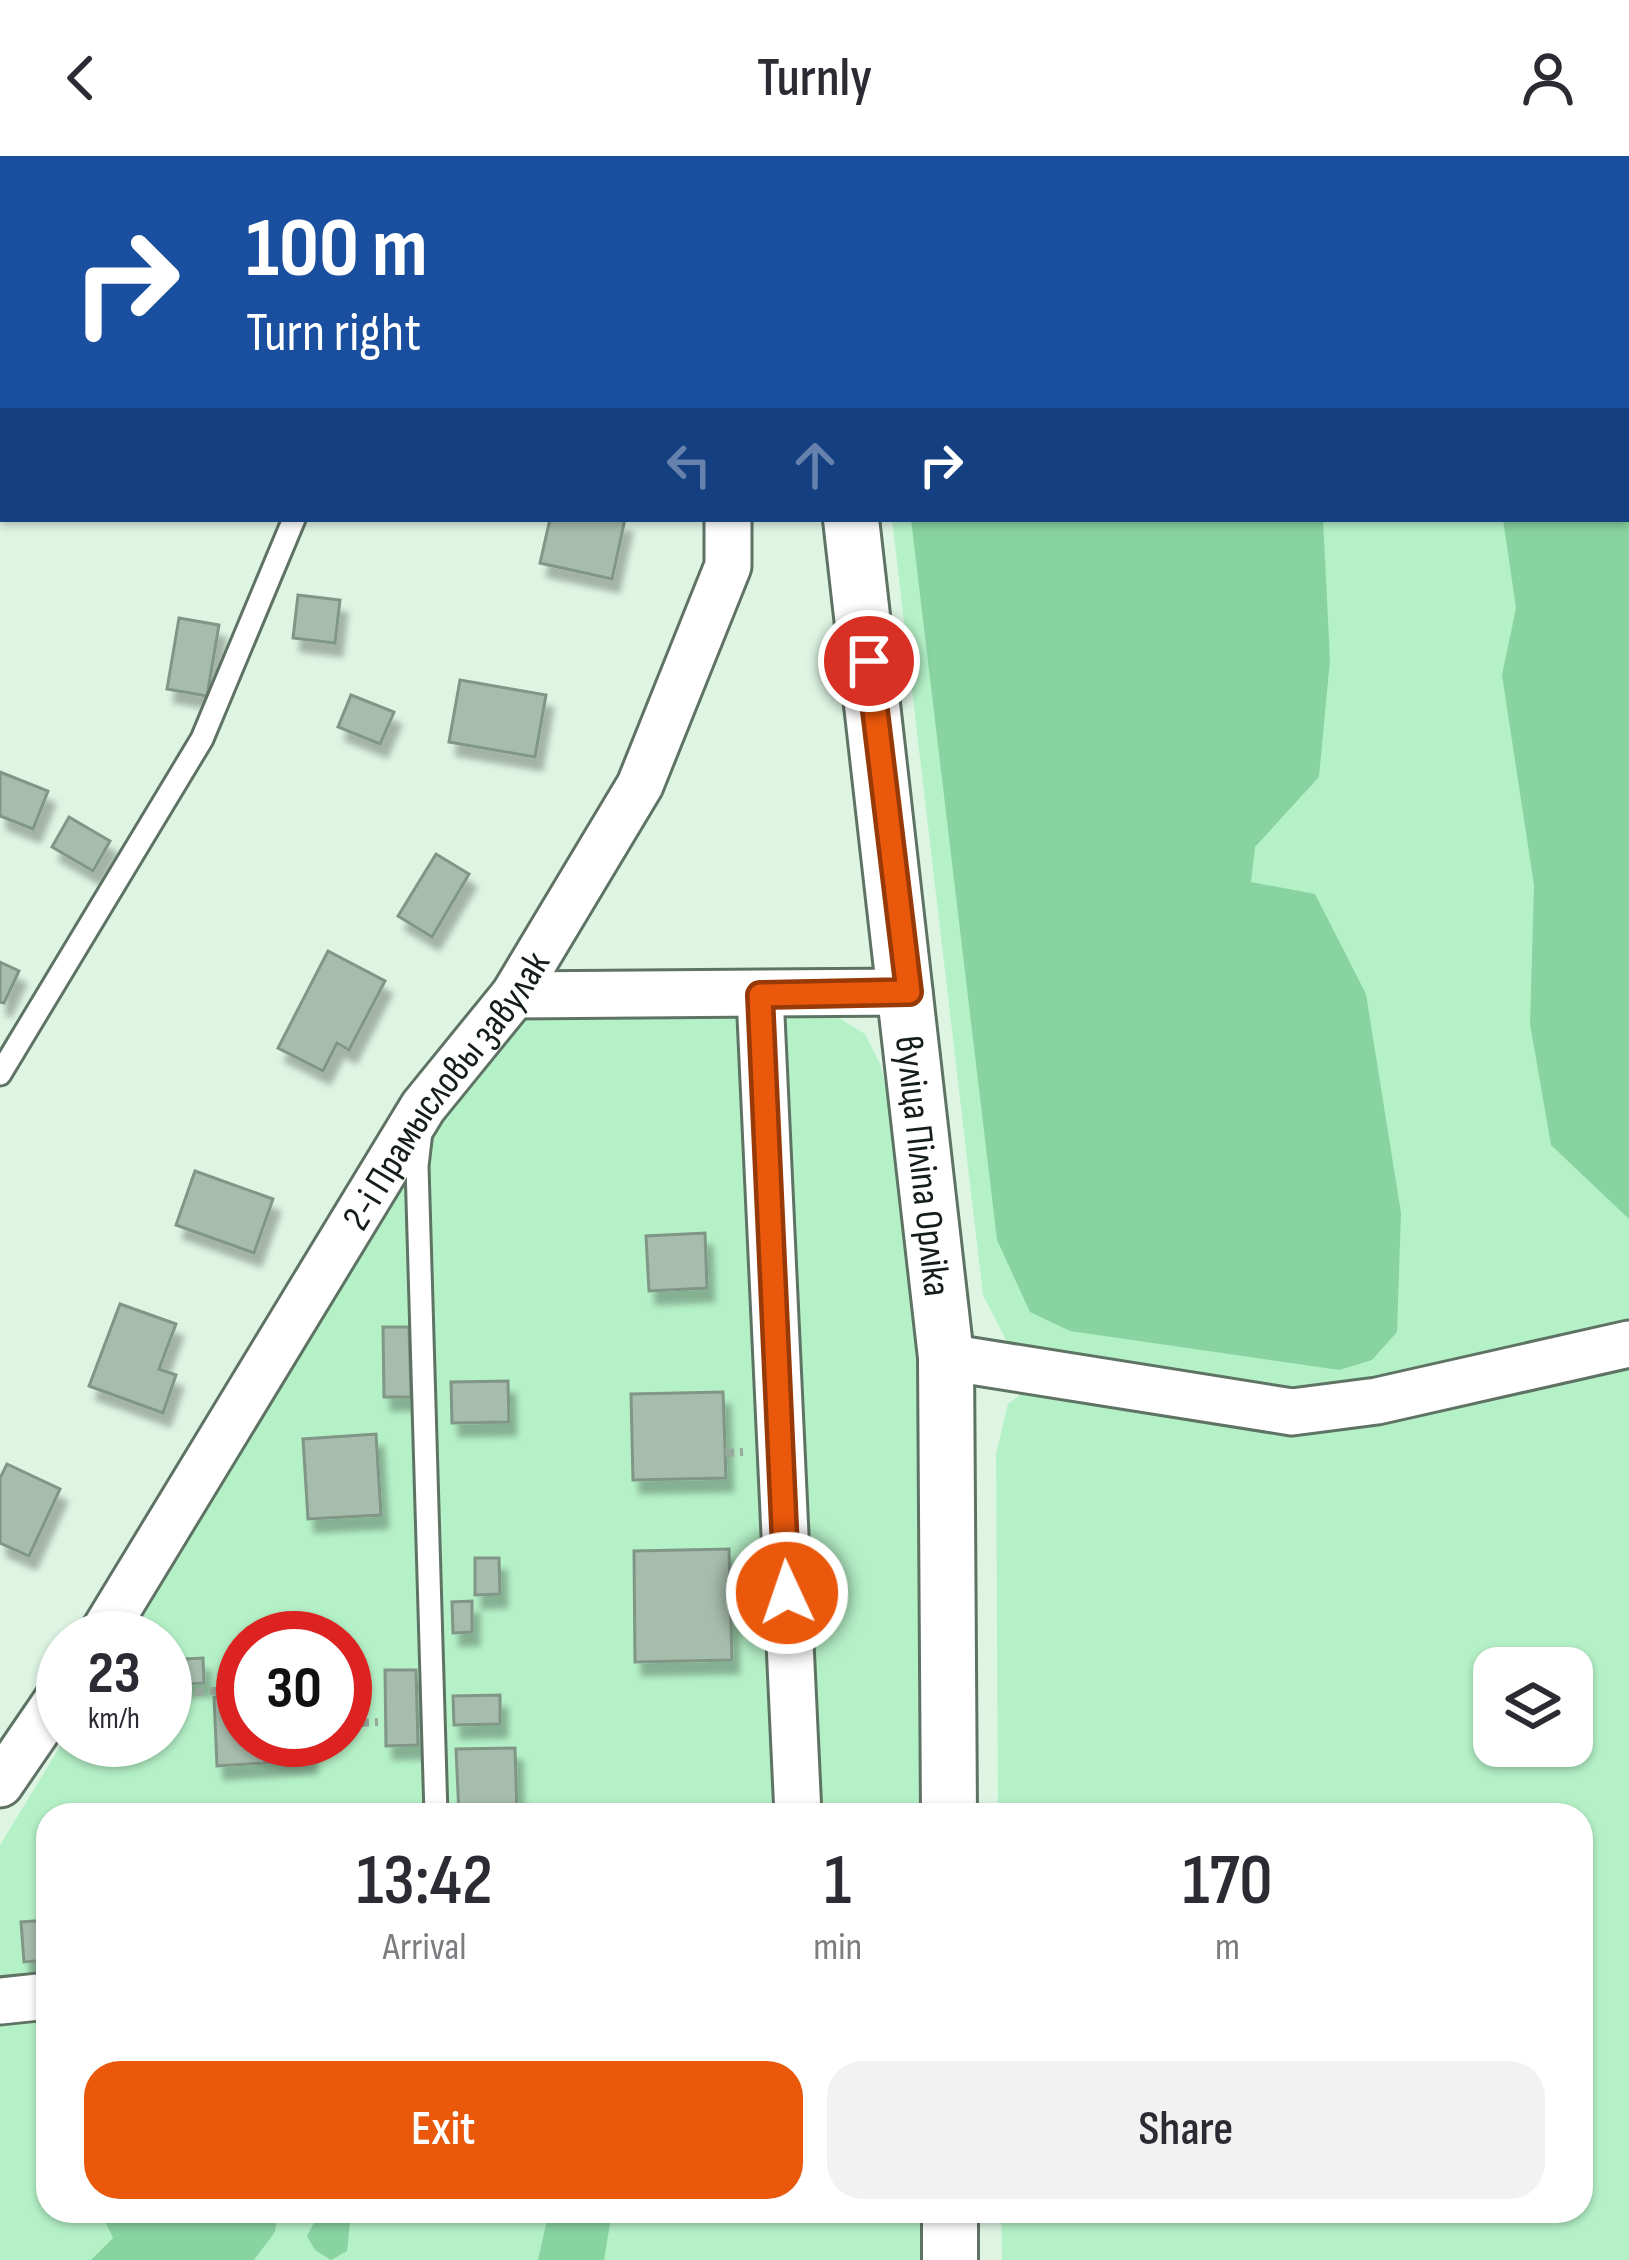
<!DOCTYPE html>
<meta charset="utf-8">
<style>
body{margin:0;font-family:"Sofia Sans Condensed",sans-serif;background:#f2f2f3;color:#2b2b33;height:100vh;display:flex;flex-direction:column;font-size:45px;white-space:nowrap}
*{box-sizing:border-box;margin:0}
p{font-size:39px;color:#7c7c81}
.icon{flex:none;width:66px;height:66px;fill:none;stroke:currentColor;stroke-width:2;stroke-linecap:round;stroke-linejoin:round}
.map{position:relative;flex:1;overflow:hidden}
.panel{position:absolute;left:36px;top:1647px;width:1557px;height:420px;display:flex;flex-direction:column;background:#fff;border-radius:36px;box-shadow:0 3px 9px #0004}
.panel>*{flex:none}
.hud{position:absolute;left:0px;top:0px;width:1629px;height:366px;box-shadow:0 3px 9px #0004;background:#1a4fa0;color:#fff;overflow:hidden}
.fabs{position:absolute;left:1473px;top:1491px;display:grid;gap:24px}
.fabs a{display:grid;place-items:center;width:120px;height:120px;border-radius:24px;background:#fff;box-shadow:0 3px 9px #0004;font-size:60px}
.speed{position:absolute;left:36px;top:1455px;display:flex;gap:24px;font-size:60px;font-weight:700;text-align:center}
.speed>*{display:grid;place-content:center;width:156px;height:156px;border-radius:50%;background:#fff;box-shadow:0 3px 9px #0004;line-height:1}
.speed small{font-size:30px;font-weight:400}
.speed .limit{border:18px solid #d22;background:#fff;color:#111}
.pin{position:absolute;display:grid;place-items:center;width:102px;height:102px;color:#fff;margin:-51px;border:6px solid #fff;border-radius:50%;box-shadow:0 3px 12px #0007}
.me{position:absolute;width:132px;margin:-66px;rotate:357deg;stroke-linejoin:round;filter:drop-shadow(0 0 9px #0008)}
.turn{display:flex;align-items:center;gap:42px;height:252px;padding:0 48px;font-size:54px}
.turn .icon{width:156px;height:156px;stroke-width:2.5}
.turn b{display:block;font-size:84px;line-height:102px}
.lanes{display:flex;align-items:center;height:114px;padding:0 48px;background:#0003;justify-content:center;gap:60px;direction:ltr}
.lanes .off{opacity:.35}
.eta{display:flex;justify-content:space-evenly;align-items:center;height:204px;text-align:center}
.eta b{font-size:72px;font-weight:600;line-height:84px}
.button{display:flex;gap:24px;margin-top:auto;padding:24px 48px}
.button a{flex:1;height:138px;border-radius:36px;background:#ea580c;color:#fff;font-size:48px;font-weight:600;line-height:138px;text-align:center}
.button a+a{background:#f2f2f3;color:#2b2b33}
header{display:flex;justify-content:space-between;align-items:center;height:156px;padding:0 48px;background:#fff;font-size:54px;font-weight:600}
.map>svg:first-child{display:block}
.green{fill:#b5f1c7;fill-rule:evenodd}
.forest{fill:#89d3a1}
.building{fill:#a6bcac;stroke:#809686;stroke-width:3;filter:url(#shadow)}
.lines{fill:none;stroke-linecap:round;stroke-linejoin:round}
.service-casing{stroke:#5f7365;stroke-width:27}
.minor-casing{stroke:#5f7365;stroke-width:51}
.tertiary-casing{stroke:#5f7365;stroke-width:60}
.path{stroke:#97a99c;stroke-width:8;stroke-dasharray:9 6;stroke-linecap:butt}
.service{stroke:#fff;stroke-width:21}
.minor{stroke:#fff;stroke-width:45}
.tertiary{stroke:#fff;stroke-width:54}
.route-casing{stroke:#983908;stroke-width:30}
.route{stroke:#ea580c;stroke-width:21}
.labels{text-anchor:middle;stroke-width:10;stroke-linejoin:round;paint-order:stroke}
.street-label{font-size:39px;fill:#141d17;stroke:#fff}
</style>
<header><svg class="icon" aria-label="back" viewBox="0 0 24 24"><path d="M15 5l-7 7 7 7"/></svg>Turnly<svg class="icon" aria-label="person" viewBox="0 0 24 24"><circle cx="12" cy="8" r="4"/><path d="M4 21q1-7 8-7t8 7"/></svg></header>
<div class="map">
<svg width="1629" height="2104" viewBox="0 0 1629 2104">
<defs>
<filter id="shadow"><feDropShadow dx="7" dy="13" stdDeviation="3" flood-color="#0004"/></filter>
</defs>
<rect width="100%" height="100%" fill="#def5e4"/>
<g class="green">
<path d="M846 0H1629V2104H1002L1001 2055H1581V1659H998L996 1298 1008 1248 1049 1217 1006 1184 983 1139 892 363H1626V3ZM1494 1512H1572V1590H1494Z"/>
<path d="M808 856 839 862 865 878 881 910 890 953 918 1200 928 1659H48V2055H927V2104H0V1689L64 1584H165V1482H127L497 878 522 862 553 857ZM243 1482H345V1584H243Z"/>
</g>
<g class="forest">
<path d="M1626 209 1629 238V1063L1551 989 1530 868 1534 729 1502 519 1516 452 1503 363H1626Z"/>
<path d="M911 363H1323L1330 504 1319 621 1255 691 1251 726 1315 738 1366 838 1401 1057 1397 1176 1372 1204 1339 1214 1070 1175 1030 1156 997 1084Z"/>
<path d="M100 2055H277L278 2058 275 2076 254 2104H91L113 2082Z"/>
<path d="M320 2055H345L350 2067 347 2095 331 2104 315 2094 307 2080Z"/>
<path d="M549 2055H612L604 2104H538Z"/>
</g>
<g class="building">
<path d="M550 363H625L612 423 540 407Z"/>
<path d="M298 439 340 444 335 487 293 482Z"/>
<path d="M179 462 219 469 207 540 167 533Z"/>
<path d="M460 524 546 539 535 601 449 586Z"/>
<path d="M351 539 394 556 380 588 338 571Z"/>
<path d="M0 616 48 635 33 673 0 660Z"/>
<path d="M69 661 110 685 93 715 52 691Z"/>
<path d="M436 698 469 718 432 781 398 760Z"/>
<path d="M328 795 385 825 349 894 337 887 323 915 278 892Z"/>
<path d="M0 806 19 815 4 847 0 846Z"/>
<path d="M195 1015 273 1043 254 1097 176 1069Z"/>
<path d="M705 1077 707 1132 649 1135 646 1080Z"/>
<path d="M120 1148 176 1168 159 1213 176 1219 163 1257 89 1230Z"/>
<path d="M383 1171H409L411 1241H384Z"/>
<path d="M508 1225 509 1266 452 1267 451 1226Z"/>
<path d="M723 1236 726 1322 633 1324 631 1238Z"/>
<path d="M376 1278 381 1359 308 1363 303 1283Z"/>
<path d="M7 1308 60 1333 29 1400 0 1387V1322Z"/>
<path d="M729 1393 732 1504 635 1506 634 1395Z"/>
<path d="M475 1402H499L500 1438 475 1439Z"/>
<path d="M472 1445V1476L453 1477 452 1446Z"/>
<path d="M203 1502 204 1527 166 1529 165 1504Z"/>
<path d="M385 1514H416L418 1589 386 1590Z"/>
<path d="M500 1539V1568L454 1569 453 1540Z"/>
<path d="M243 1540V1584H309L310 1604 217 1610 214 1541Z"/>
<path d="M515 1592 517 1659H459L456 1593Z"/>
<path d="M48 1764V1804L24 1806 21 1766Z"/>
</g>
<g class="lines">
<defs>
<g id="service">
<path d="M395 3 396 0"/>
<path d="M0 918 202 583 294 363"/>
<path d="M421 975 417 1010 436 1659"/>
</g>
<g id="minor">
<path d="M514 839 909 836"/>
<path d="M760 839 798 1659"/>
<path d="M946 1201 1292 1256 1377 1245 1629 1188"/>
<path id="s1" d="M100 1482 423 951 514 839 640 629 728 410V363"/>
<path d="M0 1628 63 1536"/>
<path d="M0 1845 48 1840"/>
</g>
<g id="tertiary">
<path d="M807 0V3"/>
<path id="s2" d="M851 363 946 1201 949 1659"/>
<path d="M950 2055V2104"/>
</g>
</defs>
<use href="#service" class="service-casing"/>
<use href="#minor" class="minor-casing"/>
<use href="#tertiary" class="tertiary-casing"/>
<g class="path">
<path d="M725 1297 743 1296"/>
<path d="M165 1538 243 1533"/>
<path d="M345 1568 378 1566"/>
</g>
<use href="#service" class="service"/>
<use href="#minor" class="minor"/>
<use href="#tertiary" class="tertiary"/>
</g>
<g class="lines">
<defs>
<path id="route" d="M787 1437 760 839 909 836 869 505"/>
</defs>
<use href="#route" class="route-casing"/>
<use href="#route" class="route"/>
</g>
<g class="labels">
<g class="street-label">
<text dy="14" stroke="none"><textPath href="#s1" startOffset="648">2-і Прамысловы завулак</textPath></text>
<text dy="14" stroke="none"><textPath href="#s2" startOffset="651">вуліца Піліпа Орліка</textPath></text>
</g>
</g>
</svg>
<div class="fabs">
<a><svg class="icon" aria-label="layers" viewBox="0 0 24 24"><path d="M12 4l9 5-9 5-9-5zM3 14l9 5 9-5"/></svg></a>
</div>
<div class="speed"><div>23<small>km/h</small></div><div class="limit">30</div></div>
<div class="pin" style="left:869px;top:505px;background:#d93025"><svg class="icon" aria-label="arrive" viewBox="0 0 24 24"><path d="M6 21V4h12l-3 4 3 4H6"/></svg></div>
<svg class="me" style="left:787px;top:1437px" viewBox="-20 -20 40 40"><circle r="17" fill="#ea580c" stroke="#fff" stroke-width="3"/><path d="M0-11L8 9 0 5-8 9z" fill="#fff"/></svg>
<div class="hud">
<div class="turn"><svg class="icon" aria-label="right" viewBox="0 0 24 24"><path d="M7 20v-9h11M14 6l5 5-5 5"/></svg><div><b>100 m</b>Turn right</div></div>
<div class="lanes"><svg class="icon off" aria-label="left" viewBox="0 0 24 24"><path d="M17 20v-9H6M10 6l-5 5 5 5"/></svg><svg class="icon off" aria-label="ahead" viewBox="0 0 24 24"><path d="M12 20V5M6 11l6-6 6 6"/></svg><svg class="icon" aria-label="right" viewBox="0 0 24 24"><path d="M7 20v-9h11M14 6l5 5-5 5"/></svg></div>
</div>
<section class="panel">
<div class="eta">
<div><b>13:42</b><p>Arrival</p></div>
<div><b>1</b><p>min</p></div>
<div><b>170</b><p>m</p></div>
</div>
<div class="button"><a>Exit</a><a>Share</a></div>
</section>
</div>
